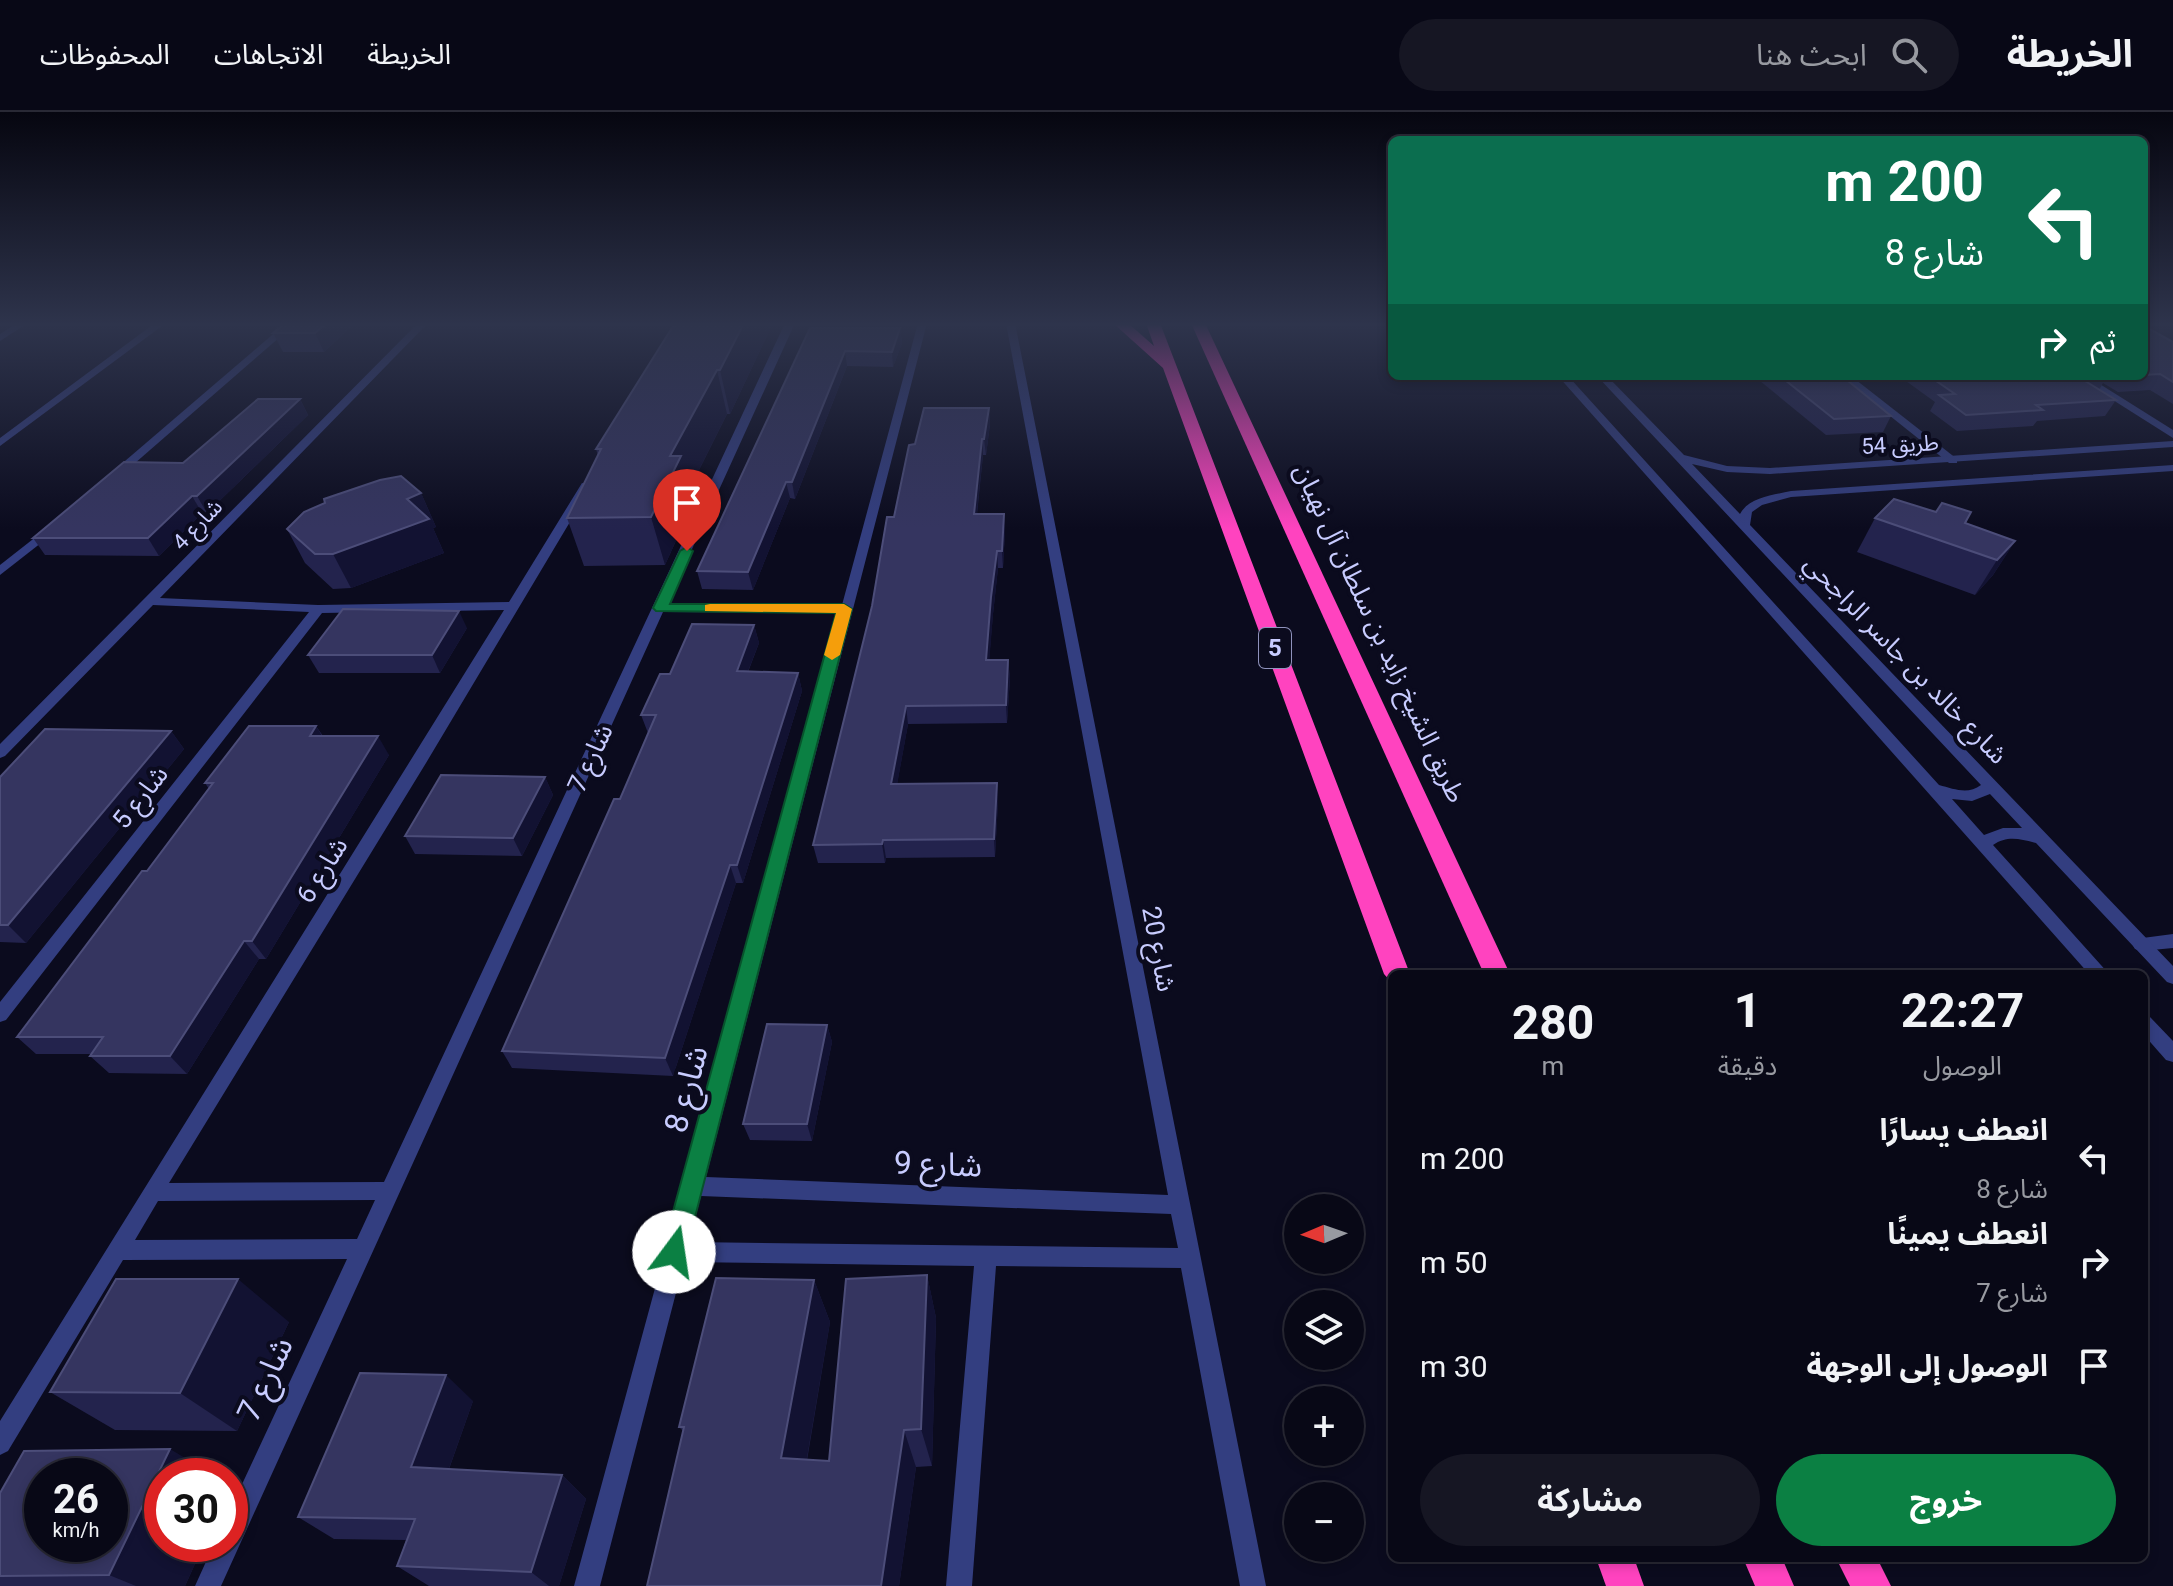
<!DOCTYPE html>
<html lang="ar">
<meta charset="utf-8">
<style>
body{margin:0;font-family:Roboto,"Noto Sans Arabic",sans-serif;background:#161623;color:#f1f3f6;direction:rtl;height:100vh;display:flex;flex-direction:column;font-size:30px;white-space:nowrap}
*{box-sizing:border-box;margin:0}
p{font-size:26px;color:#989aa1}
.icon{flex:none;width:44px;height:44px;fill:none;stroke:currentColor;stroke-width:2;stroke-linecap:round;stroke-linejoin:round}
.map{position:relative;flex:1;overflow:hidden;direction:ltr}
.side{position:absolute;left:1388px;top:858px;width:760px;height:592px;display:flex;flex-direction:column;background:#080816;border-radius:12px;box-shadow:0 4px 12px #0003,0 0 0 2px #292935;direction:rtl}
.side>*{flex:none}
.top-card{position:absolute;left:1388px;top:24px;width:760px;height:244px;border-radius:12px;box-shadow:0 4px 12px #0003,0 0 0 2px #292935;direction:rtl;background:#0b6e4f;color:#fff;overflow:hidden}
.needle{width:52px;rotate:268deg}
.tools{position:absolute;left:1284px;top:1082px;display:grid;gap:16px}
.tools a{display:grid;place-items:center;width:80px;height:80px;border-radius:50%;background:#080816;box-shadow:0 4px 12px #0003,0 0 0 2px #292935;font-size:40px}
.speed{position:absolute;left:24px;top:1346px;display:flex;gap:16px;font-size:40px;font-weight:700;text-align:center}
.speed>*{display:grid;place-content:center;width:104px;height:104px;border-radius:50%;background:#080816;box-shadow:0 4px 12px #0003,0 0 0 2px #292935;line-height:1}
.speed small{font-size:20px;font-weight:400}
.speed .limit{border:12px solid #d22;background:#fff;color:#111}
.pin{position:absolute;display:grid;place-items:center;width:68px;height:68px;color:#fff;margin:-82px -34px;border-radius:50% 50% 50% 0;rotate:-45deg;box-shadow:0 0 8px #0007}
.pin .icon{rotate:45deg}
.me{position:absolute;width:88px;margin:-44px;rotate:14deg;stroke-linejoin:round;filter:drop-shadow(0 0 6px #0008)}
.turn{display:flex;align-items:center;gap:28px;height:168px;padding:0 32px;font-size:36px}
.turn .icon{width:104px;height:104px;stroke-width:2.5}
.turn b{display:block;font-size:56px;line-height:68px}
.then{display:flex;align-items:center;height:76px;padding:0 32px;background:#0003;gap:16px;font-size:30px}
.eta{display:flex;justify-content:space-evenly;align-items:center;height:136px;text-align:center}
.eta b{font-size:48px;font-weight:700;line-height:56px}
.button{display:flex;gap:16px;margin-top:auto;padding:16px 32px}
.button a{flex:1;height:92px;border-radius:48px;background:#0b8043;color:#fff;font-size:32px;font-weight:700;line-height:92px;text-align:center}
.button a+a{background:#161623;color:#f1f3f6}
ul{padding:0;list-style:none}
li{display:flex;align-items:center;gap:24px;height:104px;padding:0 32px}
li div{flex:1}
li b{display:block;font-size:30px}
li em{font-style:normal}
header{display:flex;align-items:center;gap:48px;box-sizing:border-box;height:112px;padding:0 40px;background:#080816;border-bottom:2px solid #292935}
header strong{font-size:38px}
nav{display:flex;gap:44px;margin-inline-start:auto;font-size:28px}
.search{width:560px;height:72px;background:#161623;display:flex;align-items:center;gap:20px;box-sizing:border-box;padding:0 28px;border-radius:44px;color:#989aa1;font-size:30px}
.map>svg:first-child{display:block}
.lines{fill:none;stroke-linecap:round;stroke-linejoin:round}
.minor{fill:#333e80;fill-rule:evenodd}
.tertiary{fill:#333e80;fill-rule:evenodd}
.motorway{fill:#ff43bf;fill-rule:evenodd}
.wall{fill:#23234d}
.shaded-wall{fill:#121232}
.building{fill:#353560;stroke:#4c4d79;stroke-width:2;fill-rule:evenodd}
.route{fill:#0b8043;stroke:#07532c;stroke-width:2}
.slow{fill:#f59e0b}
.labels{text-anchor:middle;stroke-width:8;stroke-linejoin:round;paint-order:stroke}
.far-street-label{font-size:22px;fill:#c8ccff;stroke:#0b0b1e}
.shield{fill:#0b0b1e;stroke:#8f92bc;stroke-width:2}
.shield-label{font-size:24px;font-weight:bold;fill:#c8ccff}
.street-label{font-size:26px;fill:#c8ccff;stroke:#0b0b1e}
.near-street-label{font-size:32px;fill:#c8ccff;stroke:#0b0b1e}
</style>
<header>
<strong>الخريطة</strong>
<div class="search"><svg class="icon" aria-label="search" viewBox="0 0 24 24"><circle cx="10" cy="10" r="6"/><path d="M15 15l6 6"/></svg>ابحث هنا</div>
<nav><a>الخريطة</a><a>الاتجاهات</a><a>المحفوظات</a></nav>
</header>
<div class="map">
<svg width="2173" height="1474" viewBox="0 0 2173 1474">
<rect width="100%" height="100%" fill="#0b0b1e"/>
<g class="lines">
<g class="minor">
<path d="M155 211H166L0 334V326Z"/>
<path d="M286 211H296L119 365H111V361Z"/>
<path d="M418 211H428L160 486 318 493 509 490 582 371 592 373 426 651 169 1071 384 1070 785 211H795L667 492 842 493 918 211H927L706 1065 1168 1083 1006 211H1015L1266 1474H1240L1181 1156 996 1154 972 1474H946L974 1154 684 1150 600 1474H574L682 1077 681 1074 685 1067 839 501 663 500 221 1474H195L214 1432H230V1398L347 1147 123 1148 8 1339 0 1343V1309L504 498 322 501 6 908 0 910V890L309 500 153 493 5 644 0 646V632ZM701 1084 1171 1102 1178 1136 689 1130ZM375 1088 357 1127 135 1128 158 1089Z"/>
<path d="M1840 264H1851L1957 347V351H1949Z"/>
<path d="M2075 264H2087L2173 318V326Z"/>
<path d="M51 413 57 417 55 420 0 463V453Z"/>
<path d="M2173 822V836L2141 839 2135 837 2132 832 2135 827Z"/>
</g>
<g class="tertiary">
<path d="M17 211H28L0 229V222Z"/>
<path d="M1558 264H1568L1939 673C1954 677 1968 683 1981 673L1597 264H1607L1684 343 1727 354 1770 356 2173 329V335L1770 362 1727 360 1692 352 1740 402C1749 385 1774 383 1791 379L2173 353V359L1791 385 1762 393 1752 400 1750 413 2173 854V872L2167 870 2036 731C2021 727 2007 723 1993 733L2109 862H2089ZM1990 682 2022 716H2003L1984 723 1952 687 1972 689Z"/>
<path d="M2144 903 2150 905 2173 929V950L2166 948 2144 923Z"/>
</g>
<g class="motorway">
<path d="M1113 211H1128L1154 234 1146 211H1160L1410 862H1392V871L1384 862 1163 256Z"/>
<path d="M1191 211H1205L1510 862H1484Z"/>
<path d="M1596 1446H1634L1644 1474H1606Z"/>
<path d="M1743 1446H1782L1794 1474H1755Z"/>
<path d="M1836 1446H1877L1891 1474H1850Z"/>
</g>
</g>
<g class="wall">
<path d="M355 211 324 240H283L273 221Z"/>
<path d="M773 211 730 302H727L689 378 693 391 665 453 584 454 567 406 598 344 596 337Z"/>
<path d="M2144 214 2173 230V292L2150 278 2118 280 2103 271 2099 278 2116 288 2105 304 2037 309 2033 314 1957 319 1930 299 1935 290 1899 264H2144Z"/>
<path d="M810 216H900L902 231 893 255 847 254 795 387 790 386 753 478 702 477 697 459Z"/>
<path d="M1754 264H1842L1891 304 1883 320 1826 323Z"/>
<path d="M300 287 308 303 207 401H202L159 444 45 443 33 426 183 351Z"/>
<path d="M989 296 990 312 986 343H983L977 402 1005 419 1003 456H998L993 502 989 548H1008L1010 566 1007 611 908 612 897 672 998 689 995 745 886 746 885 751H818L813 733 894 405 915 332Z"/>
<path d="M421 381 436 415 433 416 444 441 351 476 333 477 305 451 287 417Z"/>
<path d="M1875 406 1965 411 2015 429 1993 463 1975 483 1857 440Z"/>
<path d="M754 513 759 531 748 560 798 561 802 579 743 771H736L673 964 512 956 502 939 620 687 648 621 641 603 670 562Z"/>
<path d="M467 516 440 561H319L308 543Z"/>
<path d="M316 614 323 624 389 643 266 847H259L187 962 109 961 90 944 91 942H36L17 925 147 759 209 677 205 671Z"/>
<path d="M171 619 184 637 26 831 0 830V665Z"/>
<path d="M545 665 553 683 522 744 415 742 405 724Z"/>
<path d="M827 913 832 930 812 1029 750 1028 743 1012Z"/>
<path d="M927 1163 936 1206 932 1354 916 1355 899 1474H647L683 1319 679 1315 814 1168 830 1210 807 1348 829 1349Z"/>
<path d="M289 1210 237 1319 115 1318 50 1280Z"/>
<path d="M473 1289 449 1357 562 1363 586 1387 559 1474H429L397 1454 406 1428 334 1427 298 1405Z"/>
<path d="M0 1381 162 1432H204L185 1474H0Z"/>
</g>
<g class="shaded-wall">
<path d="M327 211H355L324 240 315 221Z"/>
<path d="M744 211H773L730 302 720 258Z"/>
<path d="M900 216 902 231 893 255 892 240Z"/>
<path d="M845 239 847 254 795 387 792 370Z"/>
<path d="M717 258 727 302 689 378 693 391 665 453 651 405 670 344Z"/>
<path d="M300 287 308 303 207 401 197 384Z"/>
<path d="M989 296 990 312 986 343 984 327Z"/>
<path d="M982 327 983 343 975 419 974 402Z"/>
<path d="M786 370 790 386 753 478 748 460Z"/>
<path d="M421 381 436 415 433 416 444 441 351 476 333 442 407 387Z"/>
<path d="M192 384 202 401 159 444 148 426Z"/>
<path d="M1004 402 1005 419 1003 456 1002 439Z"/>
<path d="M2015 429 1993 463 1975 483 1997 448Z"/>
<path d="M997 439 998 456 993 502 988 566 986 548 991 485Z"/>
<path d="M459 499 467 516 440 561 432 543Z"/>
<path d="M754 513 759 531 741 577 737 559Z"/>
<path d="M1008 548 1010 566 1007 611 1006 593Z"/>
<path d="M798 561 802 579 743 771 737 753Z"/>
<path d="M906 594 908 612 894 690 891 672Z"/>
<path d="M316 614 327 632 310 624Z"/>
<path d="M171 619 184 637 26 831 8 813Z"/>
<path d="M378 624 389 643 266 847 252 829Z"/>
<path d="M545 665 553 683 522 744 513 726Z"/>
<path d="M997 671 998 689 995 745 994 727Z"/>
<path d="M883 728 886 746 885 751 882 732Z"/>
<path d="M730 753 736 771 673 964 665 946Z"/>
<path d="M244 829 259 847 187 962 170 944Z"/>
<path d="M827 913 832 930 812 1029 807 1012Z"/>
<path d="M927 1163 936 1206 932 1354 921 1317Z"/>
<path d="M238 1167 289 1210 237 1319 180 1281Z"/>
<path d="M814 1168 830 1210 801 1381 781 1346Z"/>
<path d="M446 1263 473 1289 441 1379 411 1355Z"/>
<path d="M904 1318 916 1355 899 1474H881Z"/>
<path d="M170 1337 215 1364H162V1432H204L185 1474H136L109 1463Z"/>
<path d="M562 1363 586 1387 559 1474H549L531 1460Z"/>
</g>
<g class="building">
<path d="M285 211H327L315 221H273Z"/>
<path d="M675 211H744L720 258H717L670 344H681L651 405 567 406 601 337H596Z"/>
<path d="M2144 214 2173 230V270L2160 262 2144 263Z"/>
<path d="M810 216H900L892 240 845 239 792 370H786L748 460 697 459Z"/>
<path d="M1780 264H1842L1891 304 1834 307Z"/>
<path d="M1929 264H2104L2107 265 2082 267 2116 288 2036 293 2043 298 1966 303 1939 283 1955 282Z"/>
<path d="M258 287H300L197 384H192L148 426H33L124 350 183 351Z"/>
<path d="M924 296H989L984 327H982L974 402H1004L1002 439H997L991 485 986 548H1008L1006 593 906 594 891 672 997 671 994 727 883 728 882 732 813 733 872 494 887 405H894L909 333 915 332Z"/>
<path d="M401 364 421 381 407 387 429 407 333 442H315L287 417 304 400 325 391 324 387 380 368Z"/>
<path d="M1894 387 1936 400 1942 391 1971 400 1965 411 2015 429 1997 448 1875 406Z"/>
<path d="M343 497 459 499 432 543H308Z"/>
<path d="M692 512 754 513 737 559 798 561 737 753H730L665 946 502 939 614 687H620L656 603H641L660 562H670Z"/>
<path d="M249 614H316L310 624H378L252 829H244L170 944H90L103 925H17L142 759H147L213 671H205Z"/>
<path d="M45 617 171 619 8 813H0V665Z"/>
<path d="M441 663 545 665 513 726 405 724Z"/>
<path d="M767 912 827 913 807 1012H743Z"/>
<path d="M927 1163 921 1317 904 1318 881 1474H647L684 1315H679L716 1166 814 1168 781 1346 829 1349 846 1167Z"/>
<path d="M116 1167H238L180 1281 50 1280Z"/>
<path d="M360 1261 446 1263 411 1355 562 1363 531 1460 397 1454 415 1407 298 1405Z"/>
<path d="M170 1337 109 1463 0 1464V1381L24 1339ZM42 1364H110V1432H42Z"/>
</g>
<linearGradient id="sky" x2="0" y2="1"><stop stop-color="#060610"/><stop offset="0.51" stop-color="#2e344c"/><stop offset="1" stop-color="#2e344c" stop-opacity="0"/></linearGradient>
<rect width="2173" height="417" fill="url(#sky)"/>
<path class="route" d="M687 435 693 439 670 492H844L852 497 686 1140 683 1148 674 1152 666 1148 662 1140 836 501 656 499 653 496 680 439Z"/>
<path class="slow" d="M710 492H844L852 497 840 543 832 548 824 543 836 501 705 499V493Z"/>
<g class="labels">
<g class="far-street-label">
<text transform="translate(1900 332) rotate(-3)" y="8">طريق 54</text>
<text transform="translate(197 412) rotate(-46)" y="8">شارع 4</text>
</g>
<rect class="shield" x="1259" y="516" width="32" height="40" rx="6"/>
<g class="shield-label">
<text x="1275" y="544">5</text>
</g>
<g class="street-label">
<text transform="translate(1380 521) rotate(65)" y="9">طريق الشيخ زايد بن سلطان آل نهيان</text>
<text transform="translate(1906 547) rotate(46)" y="9">شارع خالد بن جاسر الراجحي</text>
<text transform="translate(590 646) rotate(-65)" y="9">شارع 7</text>
<text transform="translate(140 685) rotate(-52)" y="9">شارع 5</text>
<text transform="translate(322 758) rotate(-58)" y="9">شارع 6</text>
<text transform="translate(1159 837) rotate(79)" y="9">شارع 20</text>
</g>
<g class="near-street-label">
<text transform="translate(686 977) rotate(-75)" y="11">شارع 8</text>
<text transform="translate(938 1052) rotate(2)" y="11">شارع 9</text>
<text transform="translate(265 1267) rotate(-65)" y="11">شارع 7</text>
</g>
</g>
</svg>
<div class="tools">
<a><svg class="needle" viewBox="-14 -14 28 28"><path d="M0-13l5 13h-10z" fill="#e53935"/><path d="M0 13l5-13h-10z" fill="#989aa1"/></svg></a>
<a><svg class="icon" aria-label="layers" viewBox="0 0 24 24"><path d="M12 4l9 5-9 5-9-5zM3 14l9 5 9-5"/></svg></a>
<a>+</a>
<a>−</a>
</div>
<div class="speed"><div>26<small>km/h</small></div><div class="limit">30</div></div>
<div class="pin" style="left:687px;top:439px;background:#d93025"><svg class="icon" aria-label="arrive" viewBox="0 0 24 24"><path d="M6 21V4h12l-3 4 3 4H6"/></svg></div>
<svg class="me" style="left:674px;top:1140px" viewBox="-20 -20 40 40"><circle r="19" fill="#fff"/><path d="M0-13L10 11 0 6-10 11z" fill="#0b8043"/></svg>
<div class="top-card">
<div class="turn"><svg class="icon" aria-label="left" viewBox="0 0 24 24"><path d="M17 20v-9H6M10 6l-5 5 5 5"/></svg><div><b>200 m</b>شارع 8</div></div>
<div class="then">ثم<svg class="icon" aria-label="right" viewBox="0 0 24 24"><path d="M7 20v-9h11M14 6l5 5-5 5"/></svg></div>
</div>
<section class="side">
<div class="eta">
<div><b>22:27</b><p>الوصول</p></div>
<div><b>1</b><p>دقيقة</p></div>
<div><b>280</b><p>m</p></div>
</div>
<ul>
<li><svg class="icon" aria-label="left" viewBox="0 0 24 24"><path d="M17 20v-9H6M10 6l-5 5 5 5"/></svg><div><b>انعطف يسارًا</b><p>شارع 8</p></div><em>200 m</em></li>
<li><svg class="icon" aria-label="right" viewBox="0 0 24 24"><path d="M7 20v-9h11M14 6l5 5-5 5"/></svg><div><b>انعطف يمينًا</b><p>شارع 7</p></div><em>50 m</em></li>
<li><svg class="icon" aria-label="arrive" viewBox="0 0 24 24"><path d="M6 21V4h12l-3 4 3 4H6"/></svg><div><b>الوصول إلى الوجهة</b></div><em>30 m</em></li>
</ul>
<div class="button"><a>خروج</a><a>مشاركة</a></div>
</section>
</div>
